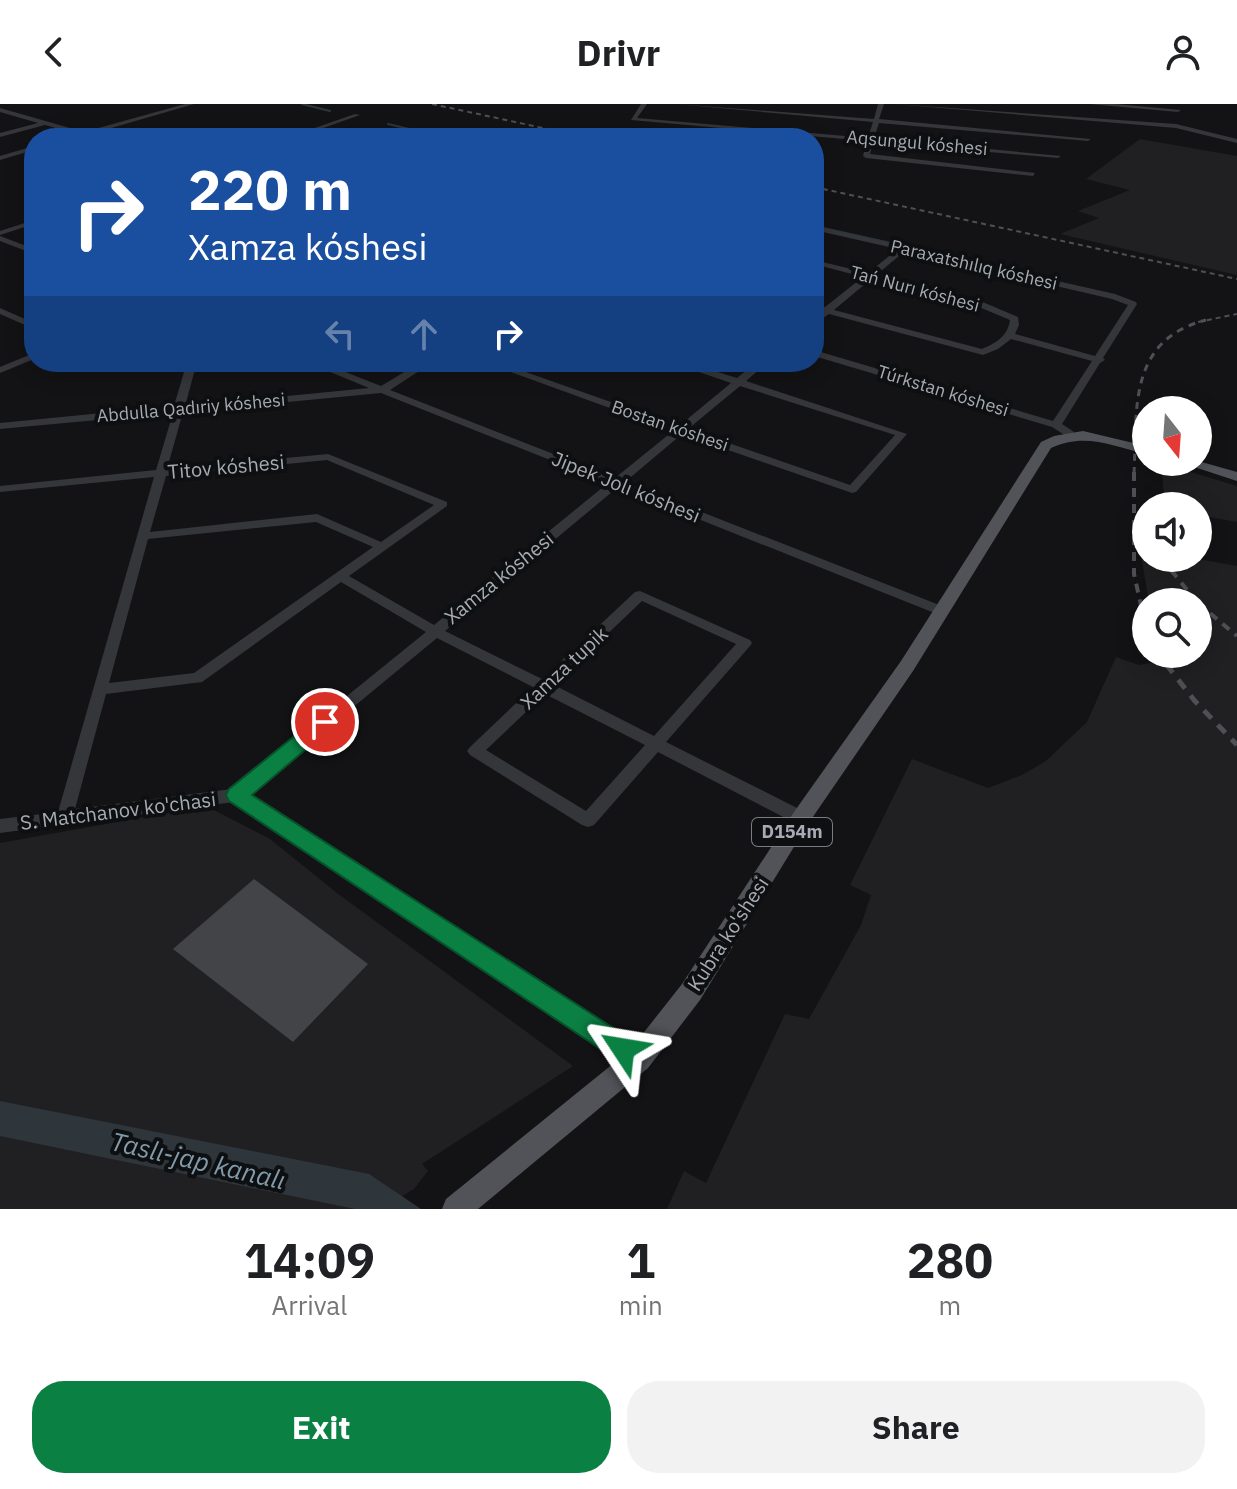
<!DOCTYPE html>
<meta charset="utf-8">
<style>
body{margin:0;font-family:"IBM Plex Sans",sans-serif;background:#f2f2f2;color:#202124;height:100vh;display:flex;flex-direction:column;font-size:30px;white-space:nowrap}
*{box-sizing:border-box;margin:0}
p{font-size:26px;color:#757577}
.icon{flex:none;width:44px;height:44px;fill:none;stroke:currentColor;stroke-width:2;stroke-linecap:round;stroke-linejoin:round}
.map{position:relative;height:1105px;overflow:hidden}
.sheet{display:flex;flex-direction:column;background:#fff;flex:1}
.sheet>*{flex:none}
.banner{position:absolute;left:24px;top:24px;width:800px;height:244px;border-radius:32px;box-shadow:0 4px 20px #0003;background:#1a4fa0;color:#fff;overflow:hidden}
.needle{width:52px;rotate:163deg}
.buttons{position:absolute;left:1132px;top:292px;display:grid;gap:16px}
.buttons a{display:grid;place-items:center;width:80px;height:80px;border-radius:50%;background:#fff;box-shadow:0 4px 20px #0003;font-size:40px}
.pin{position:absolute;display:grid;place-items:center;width:68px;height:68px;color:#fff;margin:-34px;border:4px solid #fff;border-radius:50%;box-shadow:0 2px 8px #0007}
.me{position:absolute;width:88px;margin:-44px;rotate:303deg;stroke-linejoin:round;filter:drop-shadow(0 0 6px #0008)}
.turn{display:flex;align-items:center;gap:28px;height:168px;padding:0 32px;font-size:36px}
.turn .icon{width:104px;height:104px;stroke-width:2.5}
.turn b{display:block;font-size:56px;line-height:68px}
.lanes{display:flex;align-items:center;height:76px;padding:0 32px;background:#0003;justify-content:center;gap:40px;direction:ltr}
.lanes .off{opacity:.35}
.eta{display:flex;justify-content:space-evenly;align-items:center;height:136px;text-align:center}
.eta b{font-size:48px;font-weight:700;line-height:56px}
.action{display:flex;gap:16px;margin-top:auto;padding:16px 32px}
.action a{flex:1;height:92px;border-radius:32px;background:#0b8043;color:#fff;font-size:32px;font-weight:700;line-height:92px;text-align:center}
.action a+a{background:#f2f2f2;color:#202124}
header{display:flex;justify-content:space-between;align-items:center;height:104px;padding:0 32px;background:#fff;font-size:36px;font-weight:700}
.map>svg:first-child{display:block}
.built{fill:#202022}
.water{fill:#2e363c}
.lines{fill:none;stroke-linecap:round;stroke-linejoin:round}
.stream{stroke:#2e363c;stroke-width:2}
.building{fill:#434448}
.minor{fill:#353639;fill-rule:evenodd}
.major{fill:#515358;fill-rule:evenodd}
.rail-far3{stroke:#4e5054;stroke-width:2;stroke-dasharray:5 4;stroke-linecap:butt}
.rail-far2{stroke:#4e5054;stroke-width:3;stroke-dasharray:7 6;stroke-linecap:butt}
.rail-far1{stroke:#4e5054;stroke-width:4;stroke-dasharray:9 7;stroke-linecap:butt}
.rail{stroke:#4e5054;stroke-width:5;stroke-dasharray:11 9;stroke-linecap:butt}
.route{fill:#0b8043;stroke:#07532c;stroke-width:2}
.labels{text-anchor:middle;stroke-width:8;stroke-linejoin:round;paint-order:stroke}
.far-street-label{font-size:18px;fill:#a6abb4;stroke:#0e0f10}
.shield{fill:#0e0f10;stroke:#787c83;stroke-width:2}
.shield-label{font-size:18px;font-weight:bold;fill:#a6abb4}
.street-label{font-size:20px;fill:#a6abb4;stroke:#0e0f10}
.near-water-label{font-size:26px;font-style:italic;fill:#819aac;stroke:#0e0f10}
</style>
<header><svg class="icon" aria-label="back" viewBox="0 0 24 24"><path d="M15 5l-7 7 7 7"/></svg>Drivr<svg class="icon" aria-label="person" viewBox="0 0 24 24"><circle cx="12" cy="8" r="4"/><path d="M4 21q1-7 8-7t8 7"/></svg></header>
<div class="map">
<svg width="1237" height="1105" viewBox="0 0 1237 1105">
<rect width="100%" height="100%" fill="#131315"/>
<g class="built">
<path d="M1140 35 1237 52V171L1060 130 1099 114 1078 107 1130 86 1086 75Z"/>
<path d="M1161 359 1237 382V418L1198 411V402H1165Z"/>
<path d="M1140 445 1146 446V454H1193L1237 462V1105H667L684 1067 706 1079 785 910 809 915 861 821 871 791 850 781 912 655 988 684 1022 671 1046 657 1087 618 1116 553 1139 561 1172 555 1170 550H1198V498H1149Z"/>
<path d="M214 706 270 735 337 789 573 962 422 1060 428 1067 414 1085 381 1105H0V739L178 707Z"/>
</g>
<path class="water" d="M0 997 369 1070 421 1105H355L0 1032Z"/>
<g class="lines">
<g class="stream">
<path d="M302 0 330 7"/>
<path d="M388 20 447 34"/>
<path d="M814 122 1053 175"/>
</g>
</g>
<path class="building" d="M254 775 368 860 293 938 173 845Z"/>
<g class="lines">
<g class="minor">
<path d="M185 0H194L77 34H67L77 30 45 21 0 33V29L38 19 0 8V4L84 28Z"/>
<path d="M641 0H647L637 14 868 34 873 18 675 0 874 15 878 0H884L879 15 1091 35 1088 37 879 19 874 34 1061 52 1058 54 873 38 870 50 1035 69 1033 72 866 54 863 52 867 37 631 16Z"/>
<path d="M894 0 1176 20 1237 35V39L1176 24Z"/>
<path d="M1089 0H1116L1181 6 1178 8Z"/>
<path d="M355 10 360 11 295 34H286Z"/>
<path d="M34 42V46L0 56V52Z"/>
<path d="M34 116V120L0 131V127Z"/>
<path d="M814 122 1115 190 1136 198 1137 200 1103 254 1105 256 1100 259 1062 320 1074 328V332H1066L1052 323 814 252V246L1053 317 1092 257 1011 235 998 245 983 251 829 210 814 220V213L820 207 814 206V200L825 203 863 173 814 160V156L868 169 898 145 814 126ZM905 147 1112 195 1128 201 1095 252 1015 230 1019 221 1018 213 985 199 876 171ZM871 175 979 203 1010 216C1008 232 996 239 982 245L834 206Z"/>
<path d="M0 132 34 145V150L0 137Z"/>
<path d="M0 204 34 219V225L0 210Z"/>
<path d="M34 249V255L0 269V263Z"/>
<path d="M187 258H197L185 302 369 284 306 258H320L381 282 421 258H433L390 286 615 374 673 327 483 258H497L679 322 731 279 670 258H685L737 274 757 258H768L746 277 907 330 856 388 852 389 682 330 625 378 947 504 949 507 947 510H937L618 383 445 527 542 575 635 488 640 487 750 536 752 539 750 542 666 638 807 709 809 714 807 719 801 721 795 719 658 648 594 721 588 723 582 721 470 651 467 647 470 643 533 583 437 534 248 690 646 948 649 955 646 962 639 965 632 962 234 698 0 729V715L58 708 154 373 0 388V382L156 366 173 309 0 325V319L174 302ZM740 282 895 331 850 381 688 325ZM381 289 608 379 434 521 349 472 447 402V398L328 350 167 365 183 308ZM327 356 434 401 381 438 317 410 150 428 166 372ZM316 418 373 443 194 569 109 579 148 435ZM341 478 426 528 232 685 75 705 106 590 202 578ZM642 497 736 540 654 632 554 581ZM545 590 645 641 586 707 486 646Z"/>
</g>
<g class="major">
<path d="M1083 327 1146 342V350C1113 342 1084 328 1051 344L913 567 808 720 700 896 648 964 478 1105H442L446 1095 630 946 682 880 794 708 901 557 1041 338 1054 332Z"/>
<path d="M1198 357 1237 368V377L1179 358Z"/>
</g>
<g class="rail-far3">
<path d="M432 0 589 34"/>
<path d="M814 83 1237 175"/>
<path d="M1198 218 1237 210"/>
</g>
<path class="rail-far2" d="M1134 370C1137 304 1128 236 1206 216"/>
<g class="rail-far1">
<path d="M1134 368V470L1146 524"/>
<path d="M1161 454 1197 498"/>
<path d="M1198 499 1237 532"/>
<path d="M1159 550 1168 562"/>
</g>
<path class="rail" d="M1166 560 1194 596 1237 641"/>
</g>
<path class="route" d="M325 611 332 613 335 618 332 623 252 691 632 936 636 945 632 954 623 958 614 954 229 697 226 691 229 685 318 613Z"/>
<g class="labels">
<g class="far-street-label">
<text transform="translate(917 39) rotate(5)" y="6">Aqsungul kóshesi</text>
<text transform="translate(974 161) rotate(13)" y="6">Paraxatshılıq kóshesi</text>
<text transform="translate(915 185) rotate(15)" y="6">Tań Nurı kóshesi</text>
<text transform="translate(943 287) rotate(17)" y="6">Túrkstan kóshesi</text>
<text transform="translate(191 304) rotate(-5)" y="6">Abdulla Qadıriy kóshesi</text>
<text transform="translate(670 322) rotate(19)" y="6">Bostan kóshesi</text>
</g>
<rect class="shield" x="752" y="714" width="80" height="28" rx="6"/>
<g class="shield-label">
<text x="792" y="734">D154m</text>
</g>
<g class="street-label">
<text transform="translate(226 363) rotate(-5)" y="7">Titov kóshesi</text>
<text transform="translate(626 383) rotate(22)" y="7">Jipek Jolı kóshesi</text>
<text transform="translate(499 474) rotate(-39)" y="7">Xamza kóshesi</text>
<text transform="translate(564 564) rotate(-43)" y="7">Xamza tupik</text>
<text transform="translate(118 707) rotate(-7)" y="7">S. Matchanov ko'chasi</text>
<text transform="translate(728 830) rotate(-57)" y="7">Kubra ko'shesi</text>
</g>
<g class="near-water-label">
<text transform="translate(198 1057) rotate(13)" y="9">Taslı-jap kanalı</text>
</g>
</g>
</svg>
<div class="buttons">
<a><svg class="needle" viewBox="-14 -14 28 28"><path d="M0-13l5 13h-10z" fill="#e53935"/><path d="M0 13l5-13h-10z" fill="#757577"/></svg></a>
<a><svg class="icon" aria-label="sound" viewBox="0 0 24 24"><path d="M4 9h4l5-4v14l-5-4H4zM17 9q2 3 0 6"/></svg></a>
<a><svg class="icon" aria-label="search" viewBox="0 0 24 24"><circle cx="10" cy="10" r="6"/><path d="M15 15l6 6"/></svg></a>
</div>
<div class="pin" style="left:325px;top:618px;background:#d93025"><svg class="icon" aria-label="arrive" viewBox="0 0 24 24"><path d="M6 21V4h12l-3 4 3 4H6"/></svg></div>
<svg class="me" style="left:623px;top:945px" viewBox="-20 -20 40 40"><path d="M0-17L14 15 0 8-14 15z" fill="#0b8043" stroke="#fff" stroke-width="4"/></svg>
<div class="banner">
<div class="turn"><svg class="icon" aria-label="right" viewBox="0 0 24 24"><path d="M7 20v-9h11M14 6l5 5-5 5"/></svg><div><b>220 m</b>Xamza kóshesi</div></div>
<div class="lanes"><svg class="icon off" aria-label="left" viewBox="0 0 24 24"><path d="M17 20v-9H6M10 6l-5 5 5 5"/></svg><svg class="icon off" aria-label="ahead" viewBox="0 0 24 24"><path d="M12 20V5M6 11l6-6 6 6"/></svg><svg class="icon" aria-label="right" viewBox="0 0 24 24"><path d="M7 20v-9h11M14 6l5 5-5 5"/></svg></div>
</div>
</div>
<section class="sheet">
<div class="eta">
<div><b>14:09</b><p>Arrival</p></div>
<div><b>1</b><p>min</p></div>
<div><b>280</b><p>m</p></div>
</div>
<div class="action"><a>Exit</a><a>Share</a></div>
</section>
